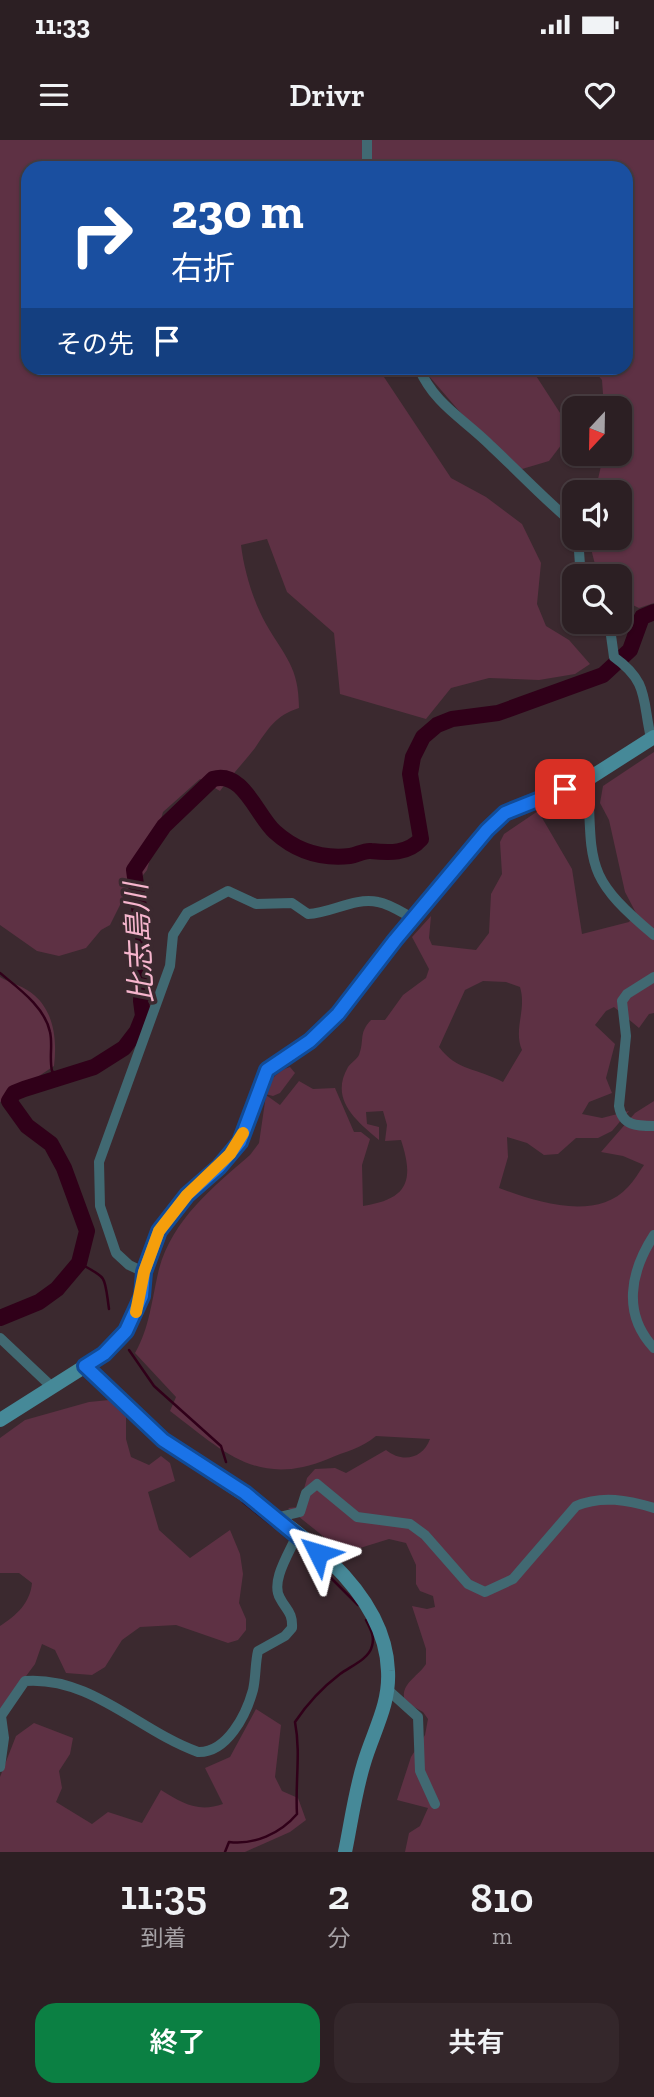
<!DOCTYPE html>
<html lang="ja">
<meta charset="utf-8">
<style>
body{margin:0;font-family:"Zilla Slab","Noto Sans JP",serif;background:#34272b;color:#f1f3f6;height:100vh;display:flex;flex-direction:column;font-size:26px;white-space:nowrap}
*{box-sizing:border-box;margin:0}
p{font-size:23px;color:#a6a2a6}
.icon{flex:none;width:38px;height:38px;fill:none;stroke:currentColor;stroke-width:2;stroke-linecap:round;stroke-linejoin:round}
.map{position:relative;height:1712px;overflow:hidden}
.details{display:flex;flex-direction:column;background:#2c1f23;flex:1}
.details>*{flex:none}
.banner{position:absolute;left:21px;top:21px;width:612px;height:214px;border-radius:21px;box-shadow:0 2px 5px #0004,0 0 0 2px #483d41;background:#1a4fa0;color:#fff;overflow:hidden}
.needle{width:46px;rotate:202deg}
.tools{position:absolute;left:562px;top:256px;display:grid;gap:14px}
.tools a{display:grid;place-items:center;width:70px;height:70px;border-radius:14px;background:#2c1f23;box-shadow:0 2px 5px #0004,0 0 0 2px #483d41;font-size:35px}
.pin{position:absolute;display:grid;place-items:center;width:60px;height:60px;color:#fff;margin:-30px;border-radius:14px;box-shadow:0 4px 10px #0006}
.me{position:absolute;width:77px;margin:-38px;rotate:310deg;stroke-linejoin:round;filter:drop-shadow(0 0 5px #0008)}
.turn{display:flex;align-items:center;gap:24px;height:147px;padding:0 35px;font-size:32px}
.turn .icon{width:91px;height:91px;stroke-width:2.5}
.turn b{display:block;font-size:49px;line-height:60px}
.then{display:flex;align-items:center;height:66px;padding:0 35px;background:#0003;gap:14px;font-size:26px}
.eta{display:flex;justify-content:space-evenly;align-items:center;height:119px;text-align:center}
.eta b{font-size:42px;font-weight:600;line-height:49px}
.button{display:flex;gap:14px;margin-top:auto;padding:14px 35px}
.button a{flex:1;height:80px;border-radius:21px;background:#0b8043;color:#fff;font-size:28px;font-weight:600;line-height:80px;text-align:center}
.button a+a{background:#34272b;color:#f1f3f6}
.status{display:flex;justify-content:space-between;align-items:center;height:49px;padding:0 35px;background:#2c1f23;direction:ltr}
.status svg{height:19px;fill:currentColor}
header{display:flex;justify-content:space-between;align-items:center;height:91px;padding:0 35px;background:#2c1f23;font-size:32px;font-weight:600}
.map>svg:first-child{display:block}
.green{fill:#5e3144;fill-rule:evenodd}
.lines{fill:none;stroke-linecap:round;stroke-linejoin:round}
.stream{stroke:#300019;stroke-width:2.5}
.river{stroke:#300019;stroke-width:16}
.street{stroke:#416972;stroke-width:10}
.secondary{stroke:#468998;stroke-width:14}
.route-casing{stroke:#114b97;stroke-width:18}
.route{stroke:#1a73e8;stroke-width:12}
.slow{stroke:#f59e0b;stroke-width:12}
.labels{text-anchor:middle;stroke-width:7;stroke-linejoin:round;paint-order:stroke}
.water-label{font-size:30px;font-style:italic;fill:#f6b5cd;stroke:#3b292f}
</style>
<div class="status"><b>11:33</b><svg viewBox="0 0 49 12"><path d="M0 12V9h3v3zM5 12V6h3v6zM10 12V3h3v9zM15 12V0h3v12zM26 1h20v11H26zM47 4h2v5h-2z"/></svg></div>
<header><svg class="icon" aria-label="menu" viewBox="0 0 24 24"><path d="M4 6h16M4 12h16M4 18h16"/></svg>Drivr<svg class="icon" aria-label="heart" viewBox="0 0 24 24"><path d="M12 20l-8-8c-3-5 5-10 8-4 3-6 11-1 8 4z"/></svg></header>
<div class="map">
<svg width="654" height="1712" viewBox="0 0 654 1712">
<rect width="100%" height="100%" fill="#3b292f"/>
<g class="green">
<path d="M0 0H654V463L639 468 620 459V436H598L588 397H620V352H595L604 313H620V268H604L602 240 592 228H626V28H432L427 21C407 29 394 28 373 23V28H28V228H378L451 338 486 357 522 384 541 423 537 464 546 486 569 500 590 524 575 534 539 540 489 538 451 548 426 579 340 554 334 493 287 452 267 399 241 405C244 430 253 461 266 484 285 517 299 527 299 568 276 575 268 589 255 608 244 622 231 636 220 651L200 639 163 672 147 730 121 763 110 785 101 790 86 808 59 816 37 811 0 785Z"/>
<path d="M422 228H531L562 276 565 300 549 321 512 332Z"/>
<path d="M654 612V873L649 874 639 888 614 867 606 871 595 885 615 904 606 938 612 953 589 962 582 974 602 978 629 971 612 991 598 998H576L558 1014 544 1015 527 1003 507 997 508 1017 499 1048C536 1062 596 1082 628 1047 634 1041 639 1032 644 1025L623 1016 601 1012 635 973 654 961V1712H405L409 1693 420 1686 428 1668 397 1660 411 1617 425 1595 428 1579 423 1572 405 1562C399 1544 418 1537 426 1524V1509L412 1466 427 1469 435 1467 433 1456 420 1451 416 1444V1425L406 1403 389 1399 344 1413 288 1368 299 1367 307 1338 315 1329 335 1328 346 1333 386 1310C402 1323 423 1319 430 1299L376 1296C360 1309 346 1311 328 1319 258 1348 224 1312 170 1271L176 1257 135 1213C150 1187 152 1158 159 1129 173 1079 212 1048 250 1015L259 1003 266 955 280 965 299 941 313 949 335 948 354 992H361L370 999 362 1025 363 1066C409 1059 414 1040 401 1000L385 1001 387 985 383 971 366 972 367 984 379 987V1000C357 981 329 960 348 927 351 923 357 919 359 915 365 899 358 894 371 880H385L403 855 426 838 429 829 412 797 431 776 429 798 432 805 476 810 489 793 491 754 502 734 500 702 504 694 538 671 572 729 582 794 629 782 636 773 625 752 609 680 600 663 603 646ZM483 841 506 842 520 847C527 870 513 889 522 910L503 942C477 928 457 931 439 907L465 850Z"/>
<path d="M0 837C10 843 26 847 34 855 55 873 57 902 54 926L0 962Z"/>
<path d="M290 927 295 933 280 953 273 956 265 954C266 942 279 930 290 927Z"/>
<path d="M109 1260 126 1277V1299L131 1317 149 1325 161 1316 170 1323 175 1341 148 1352 159 1390 190 1418 230 1390 240 1414 243 1434 239 1463 246 1479V1490L238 1500 228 1503 176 1485 140 1487 122 1500 105 1527 92 1535 66 1533 55 1510 42 1504 35 1524 0 1571V1486C17 1475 30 1463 32 1443L19 1433H0V1298L25 1280 89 1262Z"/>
<path d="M256 1569 281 1585 275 1637 282 1651 298 1658 306 1680 290 1692 245 1712H0V1637L16 1596 34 1583 73 1598 70 1614 59 1631 62 1648 56 1662 92 1684 108 1672 142 1683 161 1650C182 1663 198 1673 223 1664L205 1628 230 1617Z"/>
</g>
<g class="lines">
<g class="stream">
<path d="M0 833C18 848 45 867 50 892 53 905 49 917 52 931L61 936"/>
<path d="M79 1123C108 1139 104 1134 109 1169"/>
<path d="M129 1210 154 1246 221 1306 226 1322"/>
<path d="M243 1362 273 1386"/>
<path d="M310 1417 358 1465"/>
<path d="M225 1712 229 1702C254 1705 280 1694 297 1674 295 1642 301 1613 295 1582 307 1564 323 1547 340 1534 351 1526 369 1519 372 1506 375 1496 370 1488 366 1480"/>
</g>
<path class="river" d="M0 1178 39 1162 57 1149 79 1123 87 1091 64 1028 51 1004 27 986 9 961 14 953 24 949 94 927 124 908 137 891 143 876 141 861 144 804 134 730 164 686 213 639C243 630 257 676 275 692 296 711 322 719 350 716 358 715 364 710 371 711 389 713 408 714 421 699L410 634 413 617 423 597 437 585 452 579 498 573 603 535 630 510 642 477 654 472"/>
<g class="street">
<path d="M367 28V0"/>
<path d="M419 228C434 264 464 279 491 306 519 332 544 359 574 384"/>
<path d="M578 397 580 425 586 436"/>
<path d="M609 481 614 517C649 542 642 559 651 598"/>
<path d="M588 639C592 727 584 736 654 795"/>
<path d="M654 837 627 854 622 861 626 896 619 966C622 986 637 986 654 986"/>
<path d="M654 1095C630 1132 622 1174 654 1208"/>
<path d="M144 1132 129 1125 116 1113 100 1066 99 1022 170 826 173 795 187 773 228 751 256 764 292 763 308 774C332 773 354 757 378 762 390 764 403 773 414 779"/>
<path d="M0 1198 52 1247"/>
<path d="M275 1378 300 1372 306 1353 317 1344 357 1377 410 1384 425 1395 468 1444 485 1452 513 1439 576 1366C602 1355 628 1360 654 1368"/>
<path d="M388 1550 418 1577 420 1631 435 1664"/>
<path d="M0 1627 4 1598 1 1576 25 1541C91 1536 139 1591 198 1612 227 1613 246 1575 253 1550 256 1537 255 1524 258 1511L285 1496 292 1488C293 1472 286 1470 280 1458 270 1441 290 1412 297 1395"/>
</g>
<g class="secondary">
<path d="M85 1226C113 1251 137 1280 167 1302 241 1358 385 1426 388 1531 390 1565 373 1592 364 1623 355 1652 351 1683 345 1712"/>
<path d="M0 1280 98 1218 126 1191 142 1156 144 1131 159 1091 187 1055 219 1027 240 1002 266 930 310 901 338 874 384 813 487 690 505 673 588 639 654 597"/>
</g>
</g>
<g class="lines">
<defs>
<path id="route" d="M318 1413 245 1353 163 1300 85 1226 104 1214 126 1191 142 1156 144 1132 159 1091 187 1055 219 1027 240 1002 267 930 310 901 338 874 395 800 487 690 505 673 565 649"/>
</defs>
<use href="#route" class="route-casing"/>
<use href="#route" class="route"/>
<path class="slow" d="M136 1172 144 1132 159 1091 187 1055 230 1014 243 993"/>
</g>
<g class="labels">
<g class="water-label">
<text transform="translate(139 803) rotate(-93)" y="10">比志島川</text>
</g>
</g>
</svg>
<div class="tools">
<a><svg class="needle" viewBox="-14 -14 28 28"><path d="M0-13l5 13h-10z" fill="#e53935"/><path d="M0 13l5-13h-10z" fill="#a6a2a6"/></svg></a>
<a><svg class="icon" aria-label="sound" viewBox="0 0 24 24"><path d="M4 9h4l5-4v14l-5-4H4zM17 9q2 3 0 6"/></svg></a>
<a><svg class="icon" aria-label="search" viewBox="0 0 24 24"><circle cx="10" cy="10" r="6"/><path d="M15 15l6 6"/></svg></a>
</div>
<div class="pin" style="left:565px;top:649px;background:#d93025"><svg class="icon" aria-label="arrive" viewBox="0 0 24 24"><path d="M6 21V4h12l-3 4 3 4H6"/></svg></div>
<svg class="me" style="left:318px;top:1413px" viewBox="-20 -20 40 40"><path d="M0-17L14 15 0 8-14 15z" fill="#1a73e8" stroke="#fff" stroke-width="4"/></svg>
<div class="banner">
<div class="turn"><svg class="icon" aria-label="right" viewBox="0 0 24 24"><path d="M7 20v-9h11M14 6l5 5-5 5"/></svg><div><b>230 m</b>右折</div></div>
<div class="then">その先<svg class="icon" aria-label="arrive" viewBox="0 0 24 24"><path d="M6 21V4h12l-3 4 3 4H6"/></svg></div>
</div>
</div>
<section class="details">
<div class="eta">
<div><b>11:35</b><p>到着</p></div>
<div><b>2</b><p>分</p></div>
<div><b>810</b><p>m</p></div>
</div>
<div class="button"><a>終了</a><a>共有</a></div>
</section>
